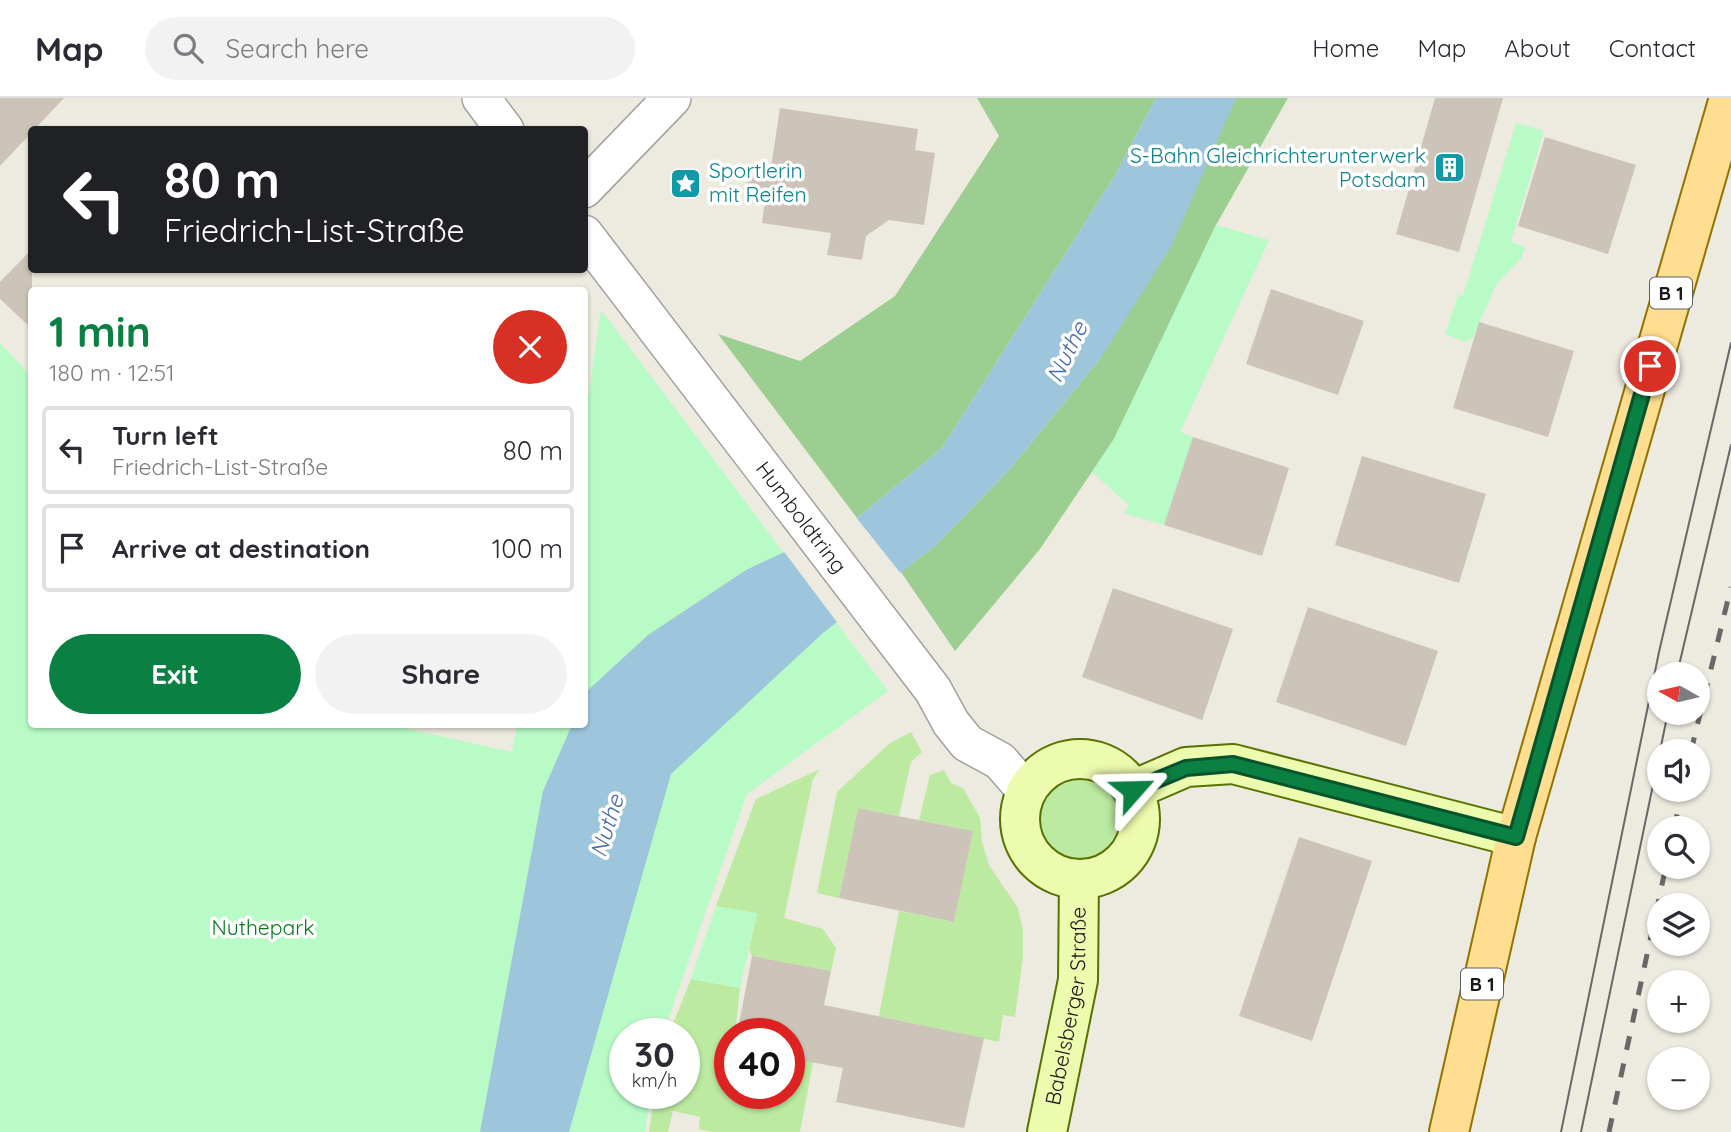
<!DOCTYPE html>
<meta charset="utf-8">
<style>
body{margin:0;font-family:Quicksand,sans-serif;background:#f2f2f3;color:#2b2b33;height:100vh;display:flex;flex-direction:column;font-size:26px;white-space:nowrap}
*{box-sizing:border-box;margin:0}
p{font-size:23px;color:#7c7c81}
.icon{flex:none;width:38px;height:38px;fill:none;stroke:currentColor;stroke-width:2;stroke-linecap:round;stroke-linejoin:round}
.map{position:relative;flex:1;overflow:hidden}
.panel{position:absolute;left:28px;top:189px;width:560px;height:441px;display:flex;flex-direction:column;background:#fff;border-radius:7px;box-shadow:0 2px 5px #0004}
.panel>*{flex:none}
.hud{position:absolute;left:28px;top:28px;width:560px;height:147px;border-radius:7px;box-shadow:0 2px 5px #0004;background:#202124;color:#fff;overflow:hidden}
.needle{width:46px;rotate:278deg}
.fabs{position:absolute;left:1647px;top:564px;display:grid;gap:14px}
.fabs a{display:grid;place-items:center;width:63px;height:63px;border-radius:50%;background:#fff;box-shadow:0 2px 5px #0004;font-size:35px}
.speed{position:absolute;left:609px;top:920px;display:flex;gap:14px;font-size:35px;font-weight:700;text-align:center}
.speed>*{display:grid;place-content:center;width:91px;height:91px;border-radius:50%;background:#fff;box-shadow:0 2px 5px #0004;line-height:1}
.speed small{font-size:18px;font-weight:400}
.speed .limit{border:10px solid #d22;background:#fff;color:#111}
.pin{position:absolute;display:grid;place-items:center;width:60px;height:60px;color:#fff;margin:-30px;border:4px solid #fff;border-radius:50%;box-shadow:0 2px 7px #0007}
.me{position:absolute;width:77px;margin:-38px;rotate:65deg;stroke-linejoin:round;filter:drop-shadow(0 0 5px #0008)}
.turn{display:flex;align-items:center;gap:24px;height:147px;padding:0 21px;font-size:32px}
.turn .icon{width:91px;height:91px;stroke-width:2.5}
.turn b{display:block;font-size:49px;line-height:60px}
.round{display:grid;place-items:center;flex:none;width:74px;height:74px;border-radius:37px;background:#f2f2f3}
.head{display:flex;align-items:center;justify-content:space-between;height:119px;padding:0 21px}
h1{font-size:42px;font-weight:800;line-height:52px;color:#0b8043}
.primary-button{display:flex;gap:14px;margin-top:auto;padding:14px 21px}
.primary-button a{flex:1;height:80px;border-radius:42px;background:#0b8043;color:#fff;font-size:28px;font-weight:800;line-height:80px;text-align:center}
.primary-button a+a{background:#f2f2f3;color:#2b2b33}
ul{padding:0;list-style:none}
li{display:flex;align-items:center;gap:21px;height:88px;margin:0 14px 10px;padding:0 7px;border:4px solid #e1e1e2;border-radius:7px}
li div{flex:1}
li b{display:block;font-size:26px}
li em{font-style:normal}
header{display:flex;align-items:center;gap:42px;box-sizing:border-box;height:98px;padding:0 35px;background:#fff;border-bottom:2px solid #e1e1e2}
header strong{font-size:33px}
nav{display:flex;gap:38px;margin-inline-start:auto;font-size:24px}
.search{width:490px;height:63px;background:#f2f2f3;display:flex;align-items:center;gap:18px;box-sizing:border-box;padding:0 24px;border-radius:38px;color:#7c7c81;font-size:26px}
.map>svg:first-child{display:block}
.grass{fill:#bceaa1}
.forest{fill:#9cce92}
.park{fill:#b8fbc6}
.water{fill:#9dc6dd}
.pier{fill:#edeadf}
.building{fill:#ccc4b8}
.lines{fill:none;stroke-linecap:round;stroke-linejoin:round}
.street-casing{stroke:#a1a1a1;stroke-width:40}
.secondary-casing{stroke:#577201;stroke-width:42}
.primary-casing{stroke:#917400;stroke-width:42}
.street{stroke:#fff;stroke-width:37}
.secondary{stroke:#edfbae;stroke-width:38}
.primary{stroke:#ffde92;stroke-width:38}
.tram{stroke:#686868;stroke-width:2}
.rail{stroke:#686868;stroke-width:5;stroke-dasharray:14 14;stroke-linecap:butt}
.route-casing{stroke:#07532c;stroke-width:18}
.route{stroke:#0b8043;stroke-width:12}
.labels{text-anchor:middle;stroke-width:7;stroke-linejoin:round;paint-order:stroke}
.shield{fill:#fff;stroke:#5f5f5f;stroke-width:2}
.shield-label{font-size:19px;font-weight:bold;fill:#1a1a1a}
.culture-label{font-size:21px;fill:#0d838f;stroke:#fff;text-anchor:end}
.street-label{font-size:21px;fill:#1a1a1a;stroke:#fff}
.park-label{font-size:21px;fill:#077a1f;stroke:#fff}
.water-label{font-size:23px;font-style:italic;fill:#456bac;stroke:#fff}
</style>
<header>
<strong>Map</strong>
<div class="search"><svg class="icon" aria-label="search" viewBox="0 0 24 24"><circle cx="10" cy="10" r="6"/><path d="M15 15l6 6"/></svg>Search here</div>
<nav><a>Home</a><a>Map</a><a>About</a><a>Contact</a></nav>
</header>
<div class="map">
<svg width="1731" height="1034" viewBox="0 0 1731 1034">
<rect width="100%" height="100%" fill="#edeadf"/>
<g class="grass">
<path d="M911 634 922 654 911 664 899 718 858 710 839 800 817 795 837 694 890 645Z"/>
<path d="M820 671 813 681 784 820 823 831 836 850 831 873 752 858 749 851 757 816 716 808 756 701Z"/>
<path d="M944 672 951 685 963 690 980 720 982 744 989 767 1018 810 1023 833V858L1015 919 1003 917 999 944 879 918 899 813 954 824 972 733 919 722 930 677Z"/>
<circle cx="1080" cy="722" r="40"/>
<path d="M691 881 740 890 735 936H730V996H789V960L813 964 800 1034H712L699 1031 700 1019 673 1013 668 1034H649L655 996H684V936H669Z"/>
</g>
<g class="forest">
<path d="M977 0H1156L1114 79 942 350 857 420 718 236 800 263 895 198 999 38Z"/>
<path d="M1236 0H1288L1216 127 1114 341 1040 451 955 553 901 474 936 447 1009 372 1100 261Z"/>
</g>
<g class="park">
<path d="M1516 25 1544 33 1511 144 1525 149 1521 161 1497 185 1473 239 1466 244 1445 236 1458 197 1463 198Z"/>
<path d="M1216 127 1269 142 1180 334 1193 339 1164 427 1124 415 1129 407 1092 374 1114 341Z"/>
<path d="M601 212 888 593 747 696 663 936H625V996H651L645 1034H0V245L31 278 32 626 390 627 512 654 517 627 584 626 585 321Z"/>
<path d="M716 808 757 815 740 890 691 881Z"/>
</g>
<path class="water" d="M1156 0H1236L1171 149 1100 261 1009 372 936 447 823 535 671 676 569 1034H480L543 693 572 627 584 626 586 594 648 537 746 472 857 420 942 350 1114 79Z"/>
<path class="pier" d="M855 418 902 477 839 527 782 451Z"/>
<g class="building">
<path d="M0 0H64L0 68Z"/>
<path d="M1435 0H1503L1459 154 1396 136Z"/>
<path d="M780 10 918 31 915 52 935 55 924 127 889 122 866 138 862 162 827 157 831 135 762 125 765 103 745 100 750 66 771 69Z"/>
<path d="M1545 39 1636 67 1608 156 1518 128Z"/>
<path d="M32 151V231L0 201V184Z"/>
<path d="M1271 191 1364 223 1338 297 1246 266Z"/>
<path d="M1479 224 1574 253 1548 339 1453 310Z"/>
<path d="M1193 339 1289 370 1262 458 1164 427Z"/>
<path d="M1362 358 1486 396 1459 485 1335 447Z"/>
<path d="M1113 490 1233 531 1202 622 1082 579Z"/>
<path d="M1308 509 1438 553 1406 648 1276 604Z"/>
<path d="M858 710 973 733 954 824 839 800Z"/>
<path d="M1299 739 1372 763 1312 943 1239 918Z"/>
<path d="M752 858 831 873 824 907 984 940 964 1030 836 1004 843 970 789 960V936H737Z"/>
</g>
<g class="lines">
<defs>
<g id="street">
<path d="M481 0 505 32"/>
<path d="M584 91 672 0"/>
<path id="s1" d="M584 136 933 592 951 625 967 645 1000 663 1026 693"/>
</g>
<g id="secondary">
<circle cx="1080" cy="721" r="60"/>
<path d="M1133 692 1186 669 1233 666 1516 739"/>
<path id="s2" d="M1047 1034 1078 882 1079 781"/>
</g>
<path id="primary" d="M1449 1034 1516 739 1729 0"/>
</defs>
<use href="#street" class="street-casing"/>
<use href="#secondary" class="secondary-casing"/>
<use href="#primary" class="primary-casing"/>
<use href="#street" class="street"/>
<use href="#secondary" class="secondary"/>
<use href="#primary" class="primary"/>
<g class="tram">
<path d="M1677 576 1731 347"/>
<path d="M1660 653 1668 614"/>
<path d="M1561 1034 1659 554 1731 245"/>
<path d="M1581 1034 1659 658"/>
</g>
<g class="rail">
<path d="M1691 653 1731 489"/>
<path d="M1674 730 1683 691"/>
<path d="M1609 1034 1666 768"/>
</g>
</g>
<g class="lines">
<defs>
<path id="route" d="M1133 692 1186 670 1233 666 1516 739 1650 268"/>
</defs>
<use href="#route" class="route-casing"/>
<use href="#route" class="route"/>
</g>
<defs>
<symbol id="building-square" viewBox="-11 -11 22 22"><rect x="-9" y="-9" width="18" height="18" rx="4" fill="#0f9aa8" stroke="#fff"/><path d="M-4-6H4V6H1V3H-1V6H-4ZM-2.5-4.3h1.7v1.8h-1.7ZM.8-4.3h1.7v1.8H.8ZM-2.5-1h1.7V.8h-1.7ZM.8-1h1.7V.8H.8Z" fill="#fff"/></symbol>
<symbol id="sight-square" viewBox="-11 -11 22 22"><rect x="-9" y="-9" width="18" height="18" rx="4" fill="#0f9aa8" stroke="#fff"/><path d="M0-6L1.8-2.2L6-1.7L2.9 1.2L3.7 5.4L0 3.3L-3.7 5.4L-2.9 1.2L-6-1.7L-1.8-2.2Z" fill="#fff"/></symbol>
</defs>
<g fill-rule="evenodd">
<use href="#building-square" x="1432" y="52" width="35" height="35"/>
<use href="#sight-square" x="668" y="68" width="35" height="35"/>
</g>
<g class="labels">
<g class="shield">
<rect x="1650" y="179.5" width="42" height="31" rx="5"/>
<rect x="1461" y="870.5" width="42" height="31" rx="5"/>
</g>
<g class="shield-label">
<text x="1671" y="202">B 1</text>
<text x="1482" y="893">B 1</text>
</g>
<g class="culture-label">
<text x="1426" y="65">S-Bahn Gleichrichterunterwerk<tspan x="1426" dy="24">Potsdam</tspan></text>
<text x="709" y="80" text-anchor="start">Sportlerin<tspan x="709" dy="24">mit Reifen</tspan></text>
</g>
<g class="street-label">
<text dy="7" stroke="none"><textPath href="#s1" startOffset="357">Humboldtring</textPath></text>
<text dy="7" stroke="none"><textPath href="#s2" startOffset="128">Babelsberger Straße</textPath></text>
</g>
<g class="park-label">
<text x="263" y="837">Nuthepark</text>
</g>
<g class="water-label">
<text transform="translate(1067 254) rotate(-64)" y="8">Nuthe</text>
<text transform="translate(607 728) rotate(-73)" y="8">Nuthe</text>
</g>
</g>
</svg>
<div class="fabs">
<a><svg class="needle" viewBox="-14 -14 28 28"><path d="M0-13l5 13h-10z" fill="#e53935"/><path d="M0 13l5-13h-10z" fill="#7c7c81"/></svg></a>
<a><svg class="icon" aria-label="sound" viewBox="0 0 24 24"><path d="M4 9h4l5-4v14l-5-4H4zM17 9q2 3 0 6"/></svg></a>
<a><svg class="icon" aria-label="search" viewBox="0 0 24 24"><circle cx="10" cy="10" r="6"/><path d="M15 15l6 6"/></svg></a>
<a><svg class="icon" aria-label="layers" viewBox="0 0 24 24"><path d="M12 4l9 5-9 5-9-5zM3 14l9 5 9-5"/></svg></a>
<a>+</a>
<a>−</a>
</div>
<div class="speed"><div>30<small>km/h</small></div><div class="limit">40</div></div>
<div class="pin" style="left:1650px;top:268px;background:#d93025"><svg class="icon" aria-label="arrive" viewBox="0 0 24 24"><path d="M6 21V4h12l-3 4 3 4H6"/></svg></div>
<svg class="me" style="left:1133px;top:692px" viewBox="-20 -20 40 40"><path d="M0-17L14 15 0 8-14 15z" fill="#0b8043" stroke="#fff" stroke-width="4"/></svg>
<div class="hud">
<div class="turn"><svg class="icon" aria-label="left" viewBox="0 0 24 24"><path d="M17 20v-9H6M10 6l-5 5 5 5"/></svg><div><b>80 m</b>Friedrich-List-Straße</div></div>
</div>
<section class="panel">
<div class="head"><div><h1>1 min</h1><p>180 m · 12:51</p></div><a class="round" style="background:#d93025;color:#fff"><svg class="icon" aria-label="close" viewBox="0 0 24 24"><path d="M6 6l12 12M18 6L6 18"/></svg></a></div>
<ul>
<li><svg class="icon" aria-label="left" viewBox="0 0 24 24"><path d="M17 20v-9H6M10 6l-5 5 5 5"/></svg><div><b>Turn left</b><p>Friedrich-List-Straße</p></div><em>80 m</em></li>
<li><svg class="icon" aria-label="arrive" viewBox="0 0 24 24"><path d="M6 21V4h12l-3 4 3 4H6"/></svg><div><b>Arrive at destination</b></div><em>100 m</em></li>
</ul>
<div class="primary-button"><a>Exit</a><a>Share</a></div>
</section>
</div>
